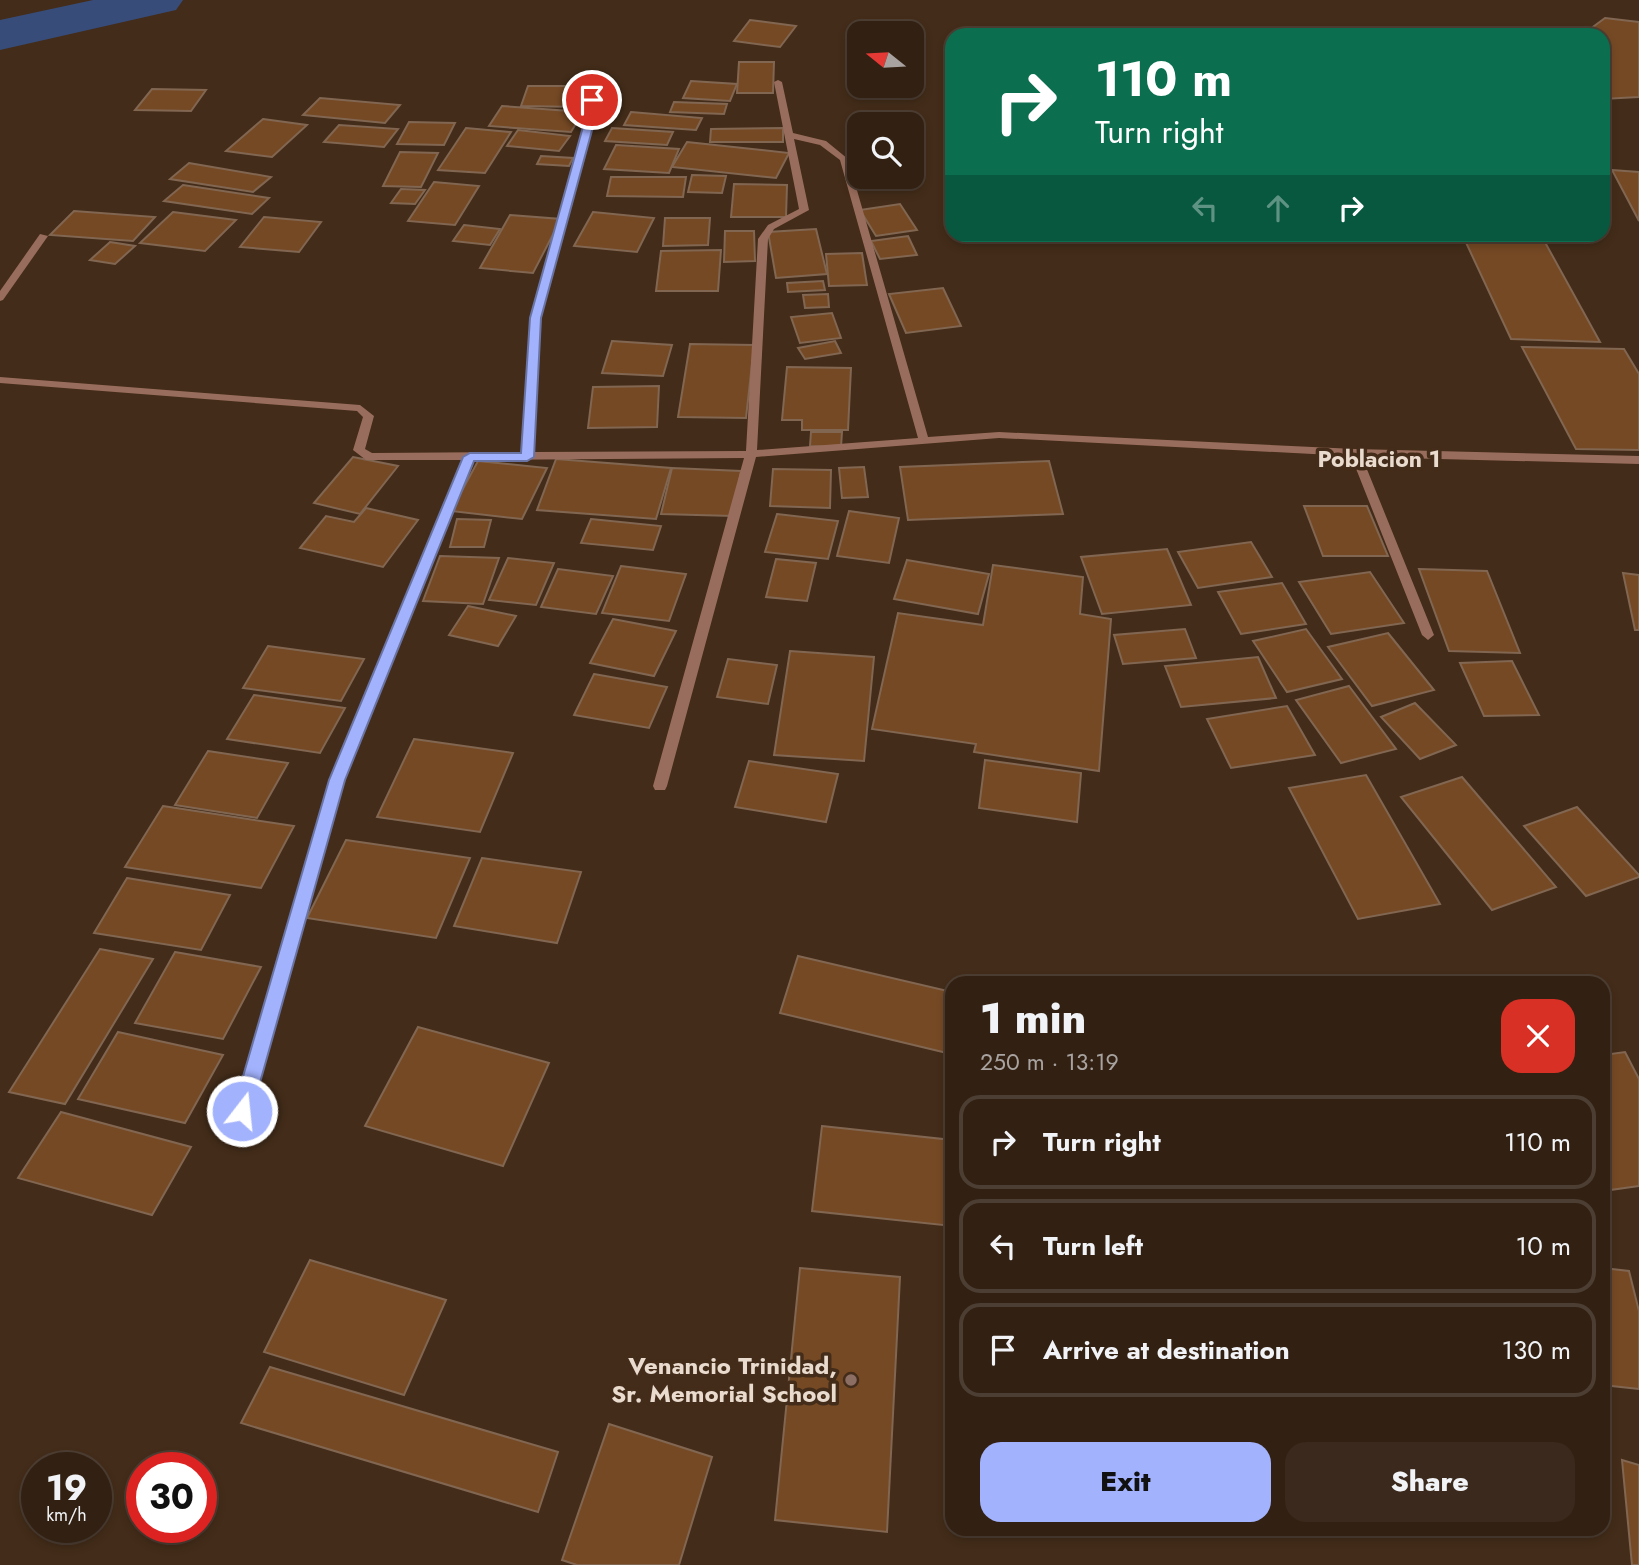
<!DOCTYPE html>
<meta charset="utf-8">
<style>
body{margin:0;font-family:Jost,sans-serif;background:#3a291c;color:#f1f3f6;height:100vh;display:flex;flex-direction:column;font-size:26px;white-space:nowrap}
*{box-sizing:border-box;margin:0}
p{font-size:23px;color:#a8a3a0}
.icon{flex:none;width:38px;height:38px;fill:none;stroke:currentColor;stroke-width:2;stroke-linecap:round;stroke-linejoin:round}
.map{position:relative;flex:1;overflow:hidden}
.details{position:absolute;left:945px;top:976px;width:665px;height:560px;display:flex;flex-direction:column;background:#322113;border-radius:21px;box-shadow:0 4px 10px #0003,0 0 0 2px #4d3e33}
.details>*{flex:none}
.top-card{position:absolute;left:945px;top:28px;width:665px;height:214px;border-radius:21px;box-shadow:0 4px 10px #0003,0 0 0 2px #4d3e33;background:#0b6e4f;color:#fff;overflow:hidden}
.needle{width:46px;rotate:288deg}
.fabs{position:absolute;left:847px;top:21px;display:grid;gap:14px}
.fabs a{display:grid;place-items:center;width:77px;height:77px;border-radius:14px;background:#322113;box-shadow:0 4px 10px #0003,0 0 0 2px #4d3e33;font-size:35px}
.speed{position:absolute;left:21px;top:1452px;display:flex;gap:14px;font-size:35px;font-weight:700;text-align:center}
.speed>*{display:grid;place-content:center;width:91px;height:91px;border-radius:50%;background:#322113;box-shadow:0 4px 10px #0003,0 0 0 2px #4d3e33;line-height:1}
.speed small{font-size:18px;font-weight:400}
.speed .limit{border:10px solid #d22;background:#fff;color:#111}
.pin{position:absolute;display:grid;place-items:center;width:60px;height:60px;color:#fff;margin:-30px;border:4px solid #fff;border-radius:50%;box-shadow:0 2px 7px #0007}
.me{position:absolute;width:77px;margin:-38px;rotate:16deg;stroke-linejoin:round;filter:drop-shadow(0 0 5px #0008)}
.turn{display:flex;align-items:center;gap:24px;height:147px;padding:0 35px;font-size:32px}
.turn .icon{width:91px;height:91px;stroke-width:2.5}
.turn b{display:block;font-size:49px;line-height:60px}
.lanes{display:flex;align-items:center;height:66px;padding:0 35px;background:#0003;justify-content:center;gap:35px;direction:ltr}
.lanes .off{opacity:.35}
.round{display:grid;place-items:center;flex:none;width:74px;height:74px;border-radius:21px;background:#3a291c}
.summary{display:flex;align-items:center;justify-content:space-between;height:119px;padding:0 35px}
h1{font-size:42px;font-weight:800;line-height:52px}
.primary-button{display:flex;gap:14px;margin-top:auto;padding:14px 35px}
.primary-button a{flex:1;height:80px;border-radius:21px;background:#a3b2fd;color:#111;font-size:28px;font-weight:800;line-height:80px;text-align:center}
.primary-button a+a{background:#3a291c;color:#f1f3f6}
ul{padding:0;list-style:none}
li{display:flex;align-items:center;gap:21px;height:94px;margin:0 14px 10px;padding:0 21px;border:4px solid #4d3e33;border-radius:21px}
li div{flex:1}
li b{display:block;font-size:26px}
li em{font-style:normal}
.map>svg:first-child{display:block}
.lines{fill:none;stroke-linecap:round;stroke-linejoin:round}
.river{fill:#374c79;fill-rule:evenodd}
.building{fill:#754924;stroke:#816652;stroke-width:2}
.minor{fill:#996d5d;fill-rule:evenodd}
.route{fill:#a3b2fd;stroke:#6a74a4;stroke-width:2}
.education-dot{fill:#8d6e63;stroke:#432c19;stroke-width:2.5}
.labels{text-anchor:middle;stroke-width:7;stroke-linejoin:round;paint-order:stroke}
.neighbourhood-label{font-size:23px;font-weight:bold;fill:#eadbcf;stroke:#432c19}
.near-poi-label{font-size:24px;font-weight:bold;fill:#eadbcf;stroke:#432c19;text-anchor:end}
</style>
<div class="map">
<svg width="1639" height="1565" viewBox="0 0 1639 1565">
<rect width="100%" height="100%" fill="#432c19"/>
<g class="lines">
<path class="river" d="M93 0H183L176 10 0 50V20Z"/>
</g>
<g class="building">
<path d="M1605 18 1639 22V97L1603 99V35H1582Z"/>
<path d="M750 20 796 26 780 47 734 41Z"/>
<path d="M739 62H774L773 93H737Z"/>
<path d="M691 81 737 84 730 101 683 98Z"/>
<path d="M528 86H587L581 107 521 106Z"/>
<path d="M152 89 206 90 191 111 135 110Z"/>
<path d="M320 98 400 105 385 123 303 115Z"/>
<path d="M674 102 727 104 724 114 670 112Z"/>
<path d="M502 106 583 112 571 132 489 126Z"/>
<path d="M631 112 702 118 696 130 624 125Z"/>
<path d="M263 119 307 125 272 157 226 151Z"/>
<path d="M409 122 455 123 444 145 397 144Z"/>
<path d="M339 125 398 129 384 147 324 142Z"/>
<path d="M466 128 511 132 485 173 438 170Z"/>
<path d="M612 128 673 132 667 145 605 141Z"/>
<path d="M783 128V142H710L711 129Z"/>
<path d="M518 130 570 136 559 151 507 146Z"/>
<path d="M687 142 789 153 776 178 672 167Z"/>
<path d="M616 145 679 149 669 173 604 169Z"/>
<path d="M400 152 438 153 421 187 383 186Z"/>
<path d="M541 156 573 158 569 166 537 164Z"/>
<path d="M189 163 271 177 253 192 170 179Z"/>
<path d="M1612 170 1639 172V221Z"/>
<path d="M692 175 726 176 722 193 688 192Z"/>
<path d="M611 177H686L683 197 607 196Z"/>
<path d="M434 182 479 186 455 225 408 221Z"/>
<path d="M734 184 787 185 786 217H731Z"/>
<path d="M183 185 269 198 252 214 164 201Z"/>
<path d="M401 189 425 190 415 204 391 203Z"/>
<path d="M900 204 917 230 876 236 860 210Z"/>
<path d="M74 211 155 217 133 241 50 235Z"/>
<path d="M173 212 236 220 205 251 140 243Z"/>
<path d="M593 212 654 218 637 252 574 246Z"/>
<path d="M510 215 561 219 533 273 480 268Z"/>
<path d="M264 217 321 222 299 252 240 247Z"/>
<path d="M665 218H710L708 245 663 246Z"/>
<path d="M464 225 500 229 490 245 453 241Z"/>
<path d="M816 229 827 274 776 278 768 232Z"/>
<path d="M725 231H754L755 261 724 262Z"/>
<path d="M1462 234 1541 235 1600 342 1511 339Z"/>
<path d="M908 236 917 255 880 259 871 241Z"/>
<path d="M110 242 135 246 115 264 90 260Z"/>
<path d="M721 250 718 291H656L661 251Z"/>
<path d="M862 253 867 285 829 286 826 254Z"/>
<path d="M823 281 825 290 788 292 787 283Z"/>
<path d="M943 288 961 326 906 333 889 294Z"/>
<path d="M828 294 829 307 805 308 803 295Z"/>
<path d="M832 313 841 338 800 343 791 317Z"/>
<path d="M612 341 672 345 663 376 602 373Z"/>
<path d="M835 341 841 353 805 359 798 348Z"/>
<path d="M690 344 754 345 746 418 678 417Z"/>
<path d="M1522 347 1624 349 1639 374V450L1576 449Z"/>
<path d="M787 367 851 368 848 430H802V420H782Z"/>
<path d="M659 386 657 427 588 428 593 387Z"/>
<path d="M811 432H842L841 447 810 446Z"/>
<path d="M353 457 398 466 360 514 314 503Z"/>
<path d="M556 459 671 468 656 519 537 510Z"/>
<path d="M478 461 547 468 522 519 451 511Z"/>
<path d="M1049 461 1063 514 908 520 900 467Z"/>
<path d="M864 467 868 497 842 498 839 468Z"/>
<path d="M672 468 741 471 733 516 661 514Z"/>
<path d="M773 469 831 470 830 508 770 506Z"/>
<path d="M1304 506H1367L1388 556H1323Z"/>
<path d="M366 508 418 520 383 567 300 548 326 516 354 522Z"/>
<path d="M849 511 899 518 889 563 837 556Z"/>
<path d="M777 514 838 521 828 559 765 552Z"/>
<path d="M457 519 491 520 484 547H450Z"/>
<path d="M591 519 661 526 653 550 581 543Z"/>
<path d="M1251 542 1272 577 1198 588 1178 552Z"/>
<path d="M1167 549 1191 605 1102 614 1081 557Z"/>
<path d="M440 556 499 558 483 604 423 601Z"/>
<path d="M508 558 554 563 536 605 489 600Z"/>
<path d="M776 559 816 563 807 601 766 597Z"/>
<path d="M907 560 989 574 978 614 894 599Z"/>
<path d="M993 565 1083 577 1080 614 1111 619 1099 771 974 752 976 744 872 729 898 613 983 625Z"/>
<path d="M621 566 686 574 669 621 602 613Z"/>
<path d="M558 569 613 576 596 614 541 607Z"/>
<path d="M1419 569 1487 571 1520 653 1449 651Z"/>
<path d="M1370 572 1404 623 1331 634 1299 582Z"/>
<path d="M1623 573 1639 575V630H1635Z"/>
<path d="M1282 583 1306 624 1241 634 1218 592Z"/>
<path d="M468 606 516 616 498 646 449 635Z"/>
<path d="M613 619 676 631 654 676 590 663Z"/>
<path d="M1185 629 1196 658 1123 664 1114 635Z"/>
<path d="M1306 629 1342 679 1287 692 1253 641Z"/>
<path d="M1388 633 1434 690 1372 706 1328 647Z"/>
<path d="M268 646 364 659 341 701 243 688Z"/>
<path d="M790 651 874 657 864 761 774 755Z"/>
<path d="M1258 657 1276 698 1181 707 1165 666Z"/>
<path d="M728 659 777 665 768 704 717 697Z"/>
<path d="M1512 661 1539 715 1484 716 1460 663Z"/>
<path d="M594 674 667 687 649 728 574 715Z"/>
<path d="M1349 686 1396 749 1341 763 1296 700Z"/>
<path d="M254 695 345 708 320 753 227 739Z"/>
<path d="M1415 703 1456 745 1420 759 1381 717Z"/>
<path d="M1287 706 1315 755 1231 768 1207 719Z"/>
<path d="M414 739 513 753 480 832 377 817Z"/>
<path d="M208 751 288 763 257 818 175 805Z"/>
<path d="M985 760 1081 773 1077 822 979 808Z"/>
<path d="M749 761 838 774 826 822 735 807Z"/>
<path d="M1366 775 1440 904 1358 919 1289 788Z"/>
<path d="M1462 777 1556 887 1492 910 1401 797Z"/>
<path d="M163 806 294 826 261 888 125 867Z"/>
<path d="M1577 807 1639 875V877L1586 896 1524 826Z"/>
<path d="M346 840 470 858 436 938 307 918Z"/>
<path d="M482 858 581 872 557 943 454 926Z"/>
<path d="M127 878 230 895 201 950 94 933Z"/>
<path d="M100 949 153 959 65 1104 9 1092Z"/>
<path d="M175 952 261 967 223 1039 135 1023Z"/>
<path d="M798 956 952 992V1031L947 1053 780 1013Z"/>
<path d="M418 1027 549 1063 503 1166 365 1126Z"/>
<path d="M118 1032 223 1055 185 1123 78 1099Z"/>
<path d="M1625 1052 1639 1079V1186L1603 1191V1055Z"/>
<path d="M61 1112 191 1147 152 1215 18 1178Z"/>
<path d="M822 1126 952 1140V1226L812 1211Z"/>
<path d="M310 1260 446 1300 404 1395 264 1352Z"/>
<path d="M800 1268 900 1277 887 1532 775 1520Z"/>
<path d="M1603 1268 1629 1271 1639 1311V1389L1603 1385Z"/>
<path d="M270 1367 558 1452 538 1512 241 1423Z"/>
<path d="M609 1424 712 1457 679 1565H577L562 1560Z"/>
<path d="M1622 1460 1639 1465V1565H1632Z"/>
</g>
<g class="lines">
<g class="minor">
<path d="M594 75 598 77 593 123 541 318 533 452 746 451 758 239 768 225 799 209 774 82 778 80 782 82 793 133 826 141 848 159 928 437 999 432 1355 449 1639 456V464L1362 457 1434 635 1428 640 1422 635 1351 456 999 438 756 457 667 786 665 790H655L653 786 744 458 475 460 344 781 250 1111 248 1117 242 1119 236 1117 234 1111 330 781 463 460H366L353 450 363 417 357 411 0 383V377L360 405 374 416 365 449 372 453 522 452 531 318 585 123 590 77ZM794 139 820 145 840 160 918 438 757 450 768 239 774 229 809 210Z"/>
<path d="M40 234 48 236 3 300 0 301V291Z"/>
</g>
</g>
<path class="route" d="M592 97 596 100 594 123 541 318 534 457 527 461H474L345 780 252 1111 249 1117 242 1120 235 1117 233 1111 329 780 463 457 470 453H521L530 318 584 123 587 100Z"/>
<circle class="education-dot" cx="851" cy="1380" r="7"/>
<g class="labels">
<g class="neighbourhood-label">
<text x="1379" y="467">Poblacion 1</text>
</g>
<g class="near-poi-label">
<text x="837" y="1374">Venancio Trinidad,<tspan x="837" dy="28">Sr. Memorial School</tspan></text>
</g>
</g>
</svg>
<div class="fabs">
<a><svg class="needle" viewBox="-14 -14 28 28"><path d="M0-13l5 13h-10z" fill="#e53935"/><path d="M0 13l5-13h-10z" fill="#a8a3a0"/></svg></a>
<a><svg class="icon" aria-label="search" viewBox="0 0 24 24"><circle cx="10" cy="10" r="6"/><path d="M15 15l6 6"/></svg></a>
</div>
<div class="speed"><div>19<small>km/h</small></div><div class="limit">30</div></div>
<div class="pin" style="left:592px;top:100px;background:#d93025"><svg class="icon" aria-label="arrive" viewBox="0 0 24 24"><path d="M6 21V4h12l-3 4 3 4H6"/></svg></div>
<svg class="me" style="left:242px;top:1111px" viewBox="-20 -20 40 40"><circle r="17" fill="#a3b2fd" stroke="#fff" stroke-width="3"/><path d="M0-11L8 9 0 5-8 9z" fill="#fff"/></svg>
<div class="top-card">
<div class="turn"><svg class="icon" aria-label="right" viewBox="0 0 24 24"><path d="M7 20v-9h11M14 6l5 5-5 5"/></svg><div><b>110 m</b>Turn right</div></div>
<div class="lanes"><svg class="icon off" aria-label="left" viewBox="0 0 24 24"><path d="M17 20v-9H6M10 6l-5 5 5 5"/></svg><svg class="icon off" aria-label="ahead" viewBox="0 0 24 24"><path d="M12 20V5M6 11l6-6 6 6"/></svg><svg class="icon" aria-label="right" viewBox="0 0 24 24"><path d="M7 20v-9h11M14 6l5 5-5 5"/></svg></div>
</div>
<section class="details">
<div class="summary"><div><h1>1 min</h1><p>250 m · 13:19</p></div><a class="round" style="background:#d93025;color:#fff"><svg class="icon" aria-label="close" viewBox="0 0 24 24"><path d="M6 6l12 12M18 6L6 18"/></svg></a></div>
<ul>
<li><svg class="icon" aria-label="right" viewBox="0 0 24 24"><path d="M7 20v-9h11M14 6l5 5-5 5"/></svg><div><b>Turn right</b></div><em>110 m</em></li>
<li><svg class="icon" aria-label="left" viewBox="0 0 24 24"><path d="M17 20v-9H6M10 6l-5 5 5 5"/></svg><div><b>Turn left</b></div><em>10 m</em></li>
<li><svg class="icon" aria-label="arrive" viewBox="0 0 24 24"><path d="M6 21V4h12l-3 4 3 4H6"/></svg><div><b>Arrive at destination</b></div><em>130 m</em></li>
</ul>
<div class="primary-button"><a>Exit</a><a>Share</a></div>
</section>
</div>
